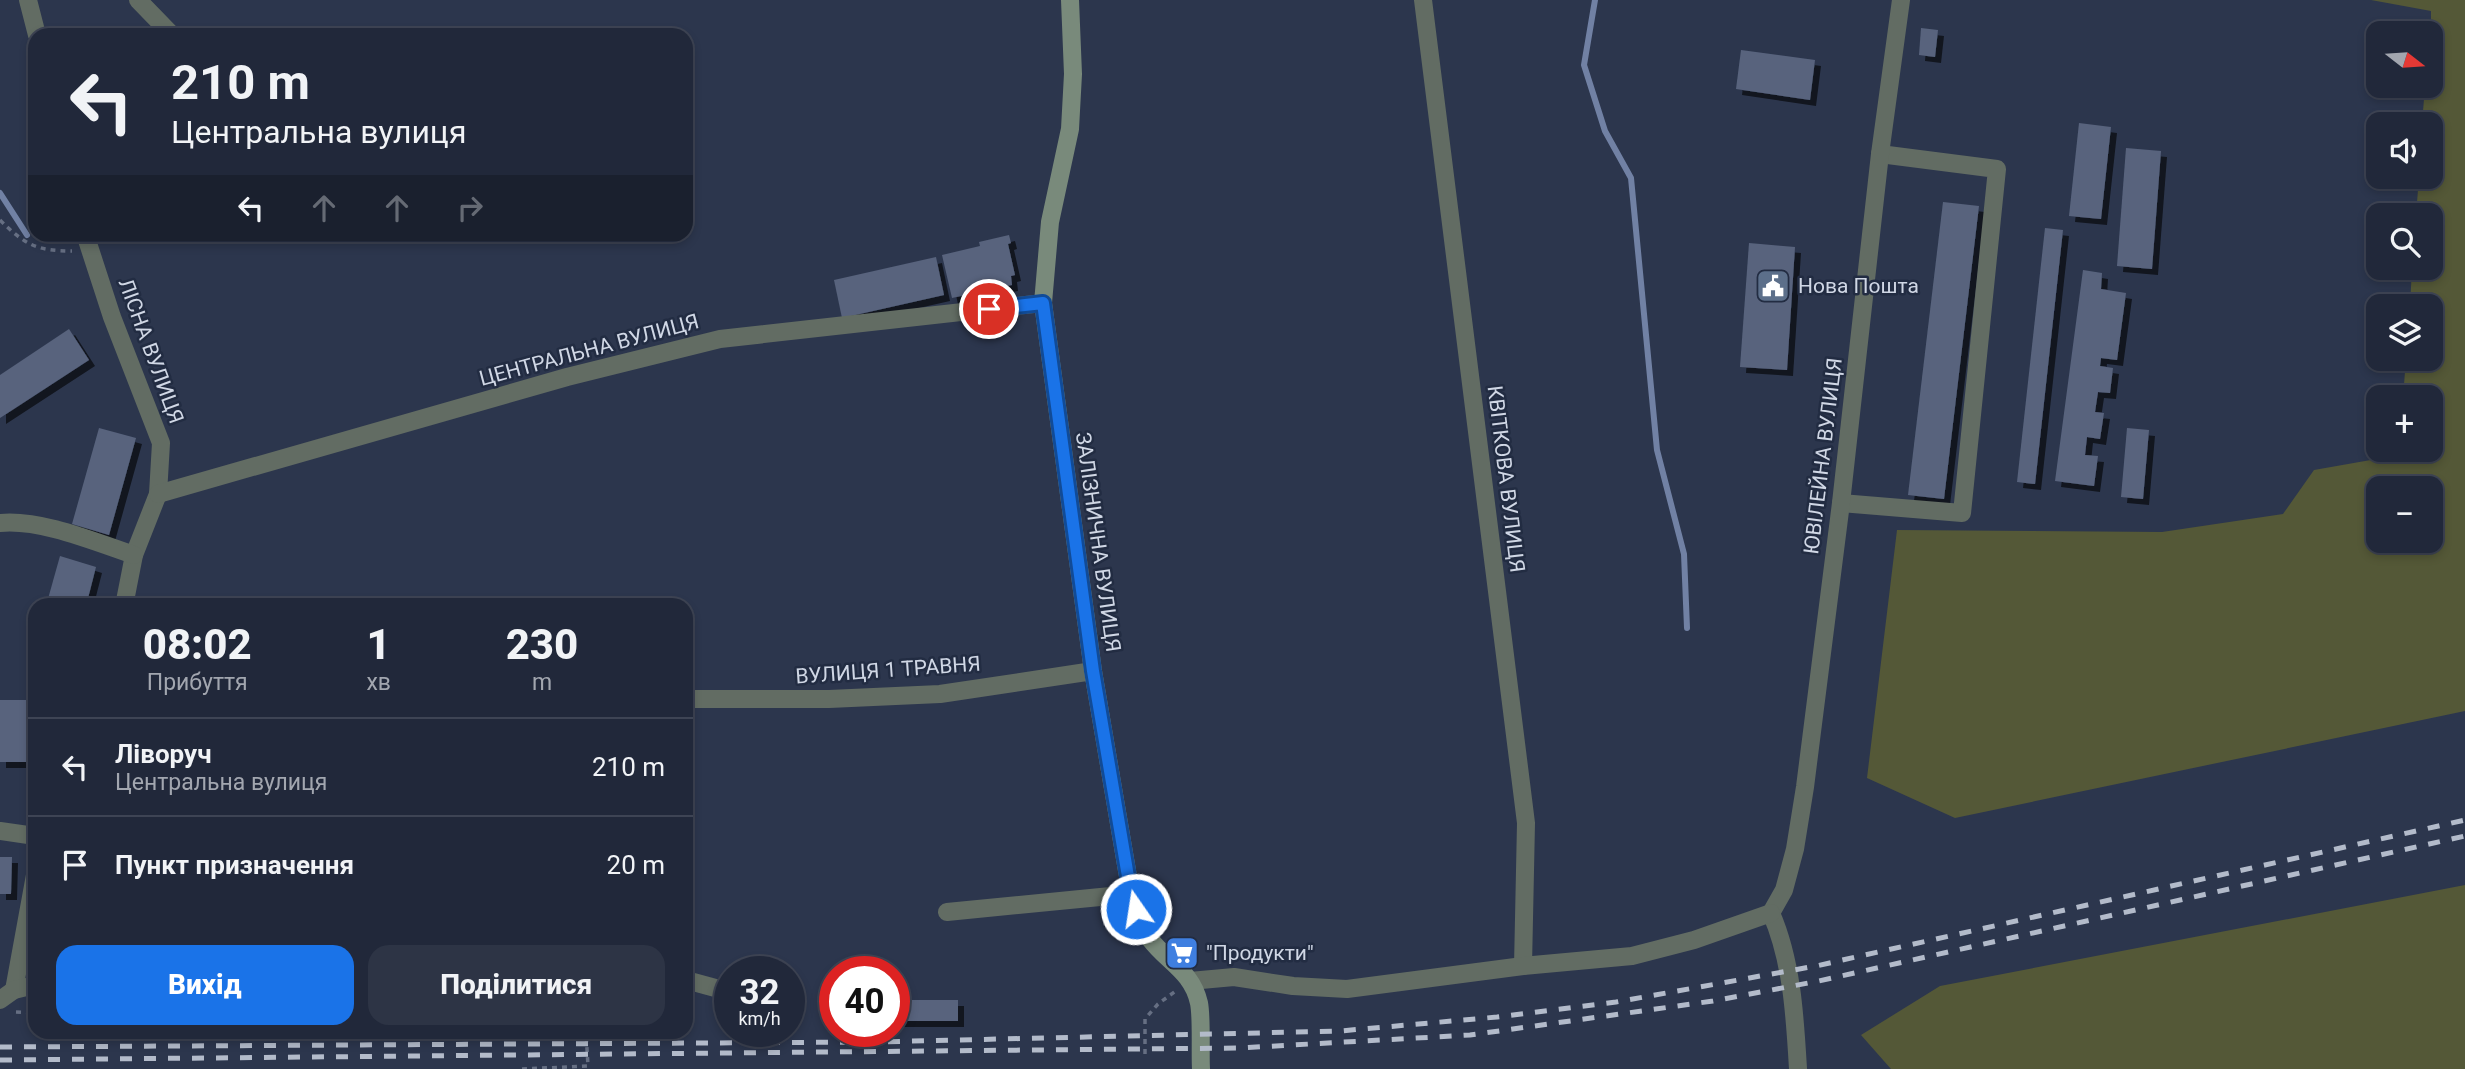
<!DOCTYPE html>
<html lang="uk">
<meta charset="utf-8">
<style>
body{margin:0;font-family:Roboto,sans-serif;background:#2d3445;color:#f1f3f6;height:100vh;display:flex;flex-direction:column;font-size:26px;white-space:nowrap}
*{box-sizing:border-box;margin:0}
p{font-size:23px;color:#a2a6af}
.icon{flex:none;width:38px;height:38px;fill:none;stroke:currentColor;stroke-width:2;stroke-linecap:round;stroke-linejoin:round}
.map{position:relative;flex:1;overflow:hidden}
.panel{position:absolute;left:28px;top:598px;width:665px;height:441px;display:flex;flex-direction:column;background:#21283a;border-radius:21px;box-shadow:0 4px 10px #0003,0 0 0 2px #3e4454}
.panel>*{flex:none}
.banner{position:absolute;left:28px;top:28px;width:665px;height:214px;border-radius:21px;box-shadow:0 4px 10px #0003,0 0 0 2px #3e4454;background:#21283a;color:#f1f3f6;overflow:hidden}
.needle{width:46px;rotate:107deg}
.fabs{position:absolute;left:2366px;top:21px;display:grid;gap:14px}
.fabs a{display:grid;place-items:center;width:77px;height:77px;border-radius:14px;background:#21283a;box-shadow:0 4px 10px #0003,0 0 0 2px #3e4454;font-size:35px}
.speed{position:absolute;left:714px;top:956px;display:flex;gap:14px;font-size:35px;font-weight:700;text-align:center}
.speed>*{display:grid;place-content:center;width:91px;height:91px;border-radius:50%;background:#21283a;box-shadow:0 4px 10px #0003,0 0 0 2px #3e4454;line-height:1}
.speed small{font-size:18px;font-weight:400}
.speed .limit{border:10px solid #d22;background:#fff;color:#111}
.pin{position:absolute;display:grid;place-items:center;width:60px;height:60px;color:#fff;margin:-30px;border:4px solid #fff;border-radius:50%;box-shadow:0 2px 7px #0007}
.me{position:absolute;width:77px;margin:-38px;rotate:347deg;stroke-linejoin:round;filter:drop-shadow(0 0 5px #0008)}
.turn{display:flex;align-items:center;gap:24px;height:147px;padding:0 28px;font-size:32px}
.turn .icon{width:91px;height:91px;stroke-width:2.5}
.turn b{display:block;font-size:49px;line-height:60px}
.lanes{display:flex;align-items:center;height:66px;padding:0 28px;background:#0003;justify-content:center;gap:35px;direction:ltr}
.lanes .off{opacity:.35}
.eta{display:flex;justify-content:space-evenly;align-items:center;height:119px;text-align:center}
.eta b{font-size:42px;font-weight:800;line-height:49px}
.primary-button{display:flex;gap:14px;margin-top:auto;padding:14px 28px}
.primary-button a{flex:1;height:80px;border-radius:21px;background:#1a73e8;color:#fff;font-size:28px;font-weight:800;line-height:80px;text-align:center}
.primary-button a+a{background:#2d3445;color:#f1f3f6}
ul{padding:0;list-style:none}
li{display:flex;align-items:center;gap:21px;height:98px;padding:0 28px;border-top:2px solid #3e4454}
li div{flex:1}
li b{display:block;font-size:26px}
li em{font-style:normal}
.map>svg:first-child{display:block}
.green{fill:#545837;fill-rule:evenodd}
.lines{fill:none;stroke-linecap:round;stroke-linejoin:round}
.stream{stroke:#7181a4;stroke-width:6}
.building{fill:#58637d;filter:url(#shadow)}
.path{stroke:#666f83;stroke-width:3.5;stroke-dasharray:5 5;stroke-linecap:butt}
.street{stroke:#626c63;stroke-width:18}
.secondary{stroke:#798a7b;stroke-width:18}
.rail{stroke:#b3bbca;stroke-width:5;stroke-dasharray:12 12;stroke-linecap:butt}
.route-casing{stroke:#114b97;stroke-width:18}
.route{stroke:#1a73e8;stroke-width:12}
.labels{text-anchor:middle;stroke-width:5;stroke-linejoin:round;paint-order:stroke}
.poi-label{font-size:21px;fill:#d0d7e5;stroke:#222c42;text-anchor:start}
.street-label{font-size:21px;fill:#d0d7e5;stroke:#222c42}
</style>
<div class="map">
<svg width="2465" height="1069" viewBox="0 0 2465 1069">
<defs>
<filter id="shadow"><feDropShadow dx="6" dy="6" stdDeviation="0" flood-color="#0009"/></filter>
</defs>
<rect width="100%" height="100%" fill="#2c364d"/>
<g class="green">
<path d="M2371 0H2465V711L1955 818 1867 778 1897 530 2162 532 2283 514 2314 470 2399 455 2400 450H2431V397H2403L2406 359H2431V306H2410L2412 268H2431V215H2416L2419 177H2431V124H2422L2425 86H2431V11ZM2378 488H2431V541H2378Z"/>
<path d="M2465 885V1069H1891L1861 1035 1940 986Z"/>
</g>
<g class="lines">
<g class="stream">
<path d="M1595 0 1584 65 1605 131 1631 178 1657 450 1684 554 1687 628"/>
<path d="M0 193 27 235"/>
</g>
</g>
<g class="building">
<path d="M1921 28 1938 30 1935 57 1919 55Z"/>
<path d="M1741 50 1815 60 1810 100 1736 89Z"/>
<path d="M2079 123 2111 127 2101 219 2069 216Z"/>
<path d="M2126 148 2161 151 2152 269 2117 266Z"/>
<path d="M1943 202 1979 206 1944 499 1908 495Z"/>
<path d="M2045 228 2063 230 2035 484 2017 482Z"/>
<path d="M1009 235 1011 243 1008 244 1015 275 1011 276 1012 285 982 291 983 296 975 297V293L952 298 942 255 980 246 979 242Z"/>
<path d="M1749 243 1795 247 1787 370 1740 367Z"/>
<path d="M936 257 944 295 842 318 834 280Z"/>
<path d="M2083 270 2102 273 2101 289 2126 293 2117 360 2101 358 2100 366 2113 368 2110 393 2098 392 2095 412 2104 413 2100 439 2087 437 2085 455 2098 456 2094 486 2055 481Z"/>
<path d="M69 329 89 360 0 418V375Z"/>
<path d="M99 428 136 438 109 535 72 524Z"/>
<path d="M2127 428 2149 430 2143 499 2121 497Z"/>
<path d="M60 556 96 567 86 606H46Z"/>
<rect x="0" y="700" width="35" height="62"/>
<path d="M0 857H12L11 894H0Z"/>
<rect x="894" y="1000" width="64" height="21"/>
</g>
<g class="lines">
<g class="path">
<path d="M0 220C25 245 37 251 72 251"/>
<path d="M16 1012 35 1013"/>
<path d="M1145 1054V1019L1158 1004 1177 990"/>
<path d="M522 1069 588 1066 586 1032"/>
</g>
<g class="street">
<path d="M28 0 37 35"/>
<path d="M138 0 172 35"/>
<path d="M1423 0 1526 823 1523 966"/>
<path d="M85 234 112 317 161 443 158 494 134 555 124 606"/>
<path d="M158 494 567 377 720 339 1043 303"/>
<path d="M1841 503 1962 513 1997 169 1880 154"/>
<path d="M0 523C41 519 95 542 134 555"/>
<path d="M686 699H829L940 694 1093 671"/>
<path d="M0 831 35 836"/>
<path d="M947 912 1131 894"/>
<path d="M1771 913 1784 890 1795 849 1805 787 1841 503 1880 154 1901 0"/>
<path d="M1771 913C1792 961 1795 1017 1798 1069"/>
<path d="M686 980 730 992"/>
<path d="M1190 981 1234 977 1293 986 1347 989 1523 966 1632 956 1694 940 1771 913"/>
<path d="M14 990 35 875"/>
<path d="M0 1000 14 990 35 985"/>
</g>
<path class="secondary" d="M1070 0 1073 74 1070 129 1050 222 1043 303 1093 671 1131 894C1136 910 1140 926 1150 939 1167 962 1192 971 1199 1003 1202 1018 1200 1052 1201 1069"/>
<g class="rail">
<path d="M0 1047 874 1042 1340 1031 1497 1017 1616 1002 1816 966 2465 820"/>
<path d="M0 1060 1239 1048 1470 1035 1713 1001 1819 981 2465 836"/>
</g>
</g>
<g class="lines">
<defs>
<path id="route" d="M989 309 1043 303 1093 671 1131 894 1136 909"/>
</defs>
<use href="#route" class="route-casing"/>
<use href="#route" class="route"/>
</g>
<defs>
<symbol id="civic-square" viewBox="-11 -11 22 22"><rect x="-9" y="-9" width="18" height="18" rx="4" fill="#5c6f8a" stroke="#222c42"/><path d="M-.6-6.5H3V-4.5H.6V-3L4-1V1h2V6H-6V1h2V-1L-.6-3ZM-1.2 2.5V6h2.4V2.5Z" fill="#fff"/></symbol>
<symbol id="supermarket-square" viewBox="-11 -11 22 22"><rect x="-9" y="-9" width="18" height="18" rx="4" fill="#3f7fe0" stroke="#222c42"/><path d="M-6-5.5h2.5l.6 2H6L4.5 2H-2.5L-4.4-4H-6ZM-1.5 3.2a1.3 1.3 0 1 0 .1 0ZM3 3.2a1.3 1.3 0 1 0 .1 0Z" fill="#fff"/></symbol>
</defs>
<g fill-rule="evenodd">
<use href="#civic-square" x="1754" y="267" width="38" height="38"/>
<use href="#supermarket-square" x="1163" y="934" width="38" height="38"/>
</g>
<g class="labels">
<g class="poi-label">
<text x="1798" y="293">Нова Пошта</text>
<text x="1206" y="960">"Продукти"</text>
</g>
<g class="street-label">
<text transform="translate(589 350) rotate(-15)" y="7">ЦЕНТРАЛЬНА ВУЛИЦЯ</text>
<text transform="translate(151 351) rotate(70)" y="7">ЛІСНА ВУЛИЦЯ</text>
<text transform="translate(1823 456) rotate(-83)" y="7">ЮВІЛЕЙНА ВУЛИЦЯ</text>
<text transform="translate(1506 479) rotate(83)" y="7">КВІТКОВА ВУЛИЦЯ</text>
<text transform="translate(1098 542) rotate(82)" y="7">ЗАЛІЗНИЧНА ВУЛИЦЯ</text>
<text transform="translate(888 670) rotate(-4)" y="7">ВУЛИЦЯ 1 ТРАВНЯ</text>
</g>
</g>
</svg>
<div class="fabs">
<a><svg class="needle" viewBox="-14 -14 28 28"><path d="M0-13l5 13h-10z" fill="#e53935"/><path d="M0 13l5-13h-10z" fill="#a2a6af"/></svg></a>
<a><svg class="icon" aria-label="sound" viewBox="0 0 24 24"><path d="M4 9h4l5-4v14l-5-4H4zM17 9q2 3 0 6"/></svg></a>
<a><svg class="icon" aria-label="search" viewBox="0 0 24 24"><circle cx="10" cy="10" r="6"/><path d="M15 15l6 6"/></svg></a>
<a><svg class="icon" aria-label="layers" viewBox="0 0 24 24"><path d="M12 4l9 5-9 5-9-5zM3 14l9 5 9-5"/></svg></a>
<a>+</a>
<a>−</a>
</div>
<div class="speed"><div>32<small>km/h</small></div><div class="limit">40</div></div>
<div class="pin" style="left:989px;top:309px;background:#d93025"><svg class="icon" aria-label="arrive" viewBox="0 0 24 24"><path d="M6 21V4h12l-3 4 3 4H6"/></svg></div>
<svg class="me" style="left:1136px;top:909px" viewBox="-20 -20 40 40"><circle r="17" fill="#1a73e8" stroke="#fff" stroke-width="3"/><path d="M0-11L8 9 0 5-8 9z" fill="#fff"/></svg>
<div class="banner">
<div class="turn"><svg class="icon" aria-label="left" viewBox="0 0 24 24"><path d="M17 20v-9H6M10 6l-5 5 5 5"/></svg><div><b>210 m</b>Центральна вулиця</div></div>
<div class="lanes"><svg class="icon" aria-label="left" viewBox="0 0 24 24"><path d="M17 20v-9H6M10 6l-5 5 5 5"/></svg><svg class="icon off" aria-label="ahead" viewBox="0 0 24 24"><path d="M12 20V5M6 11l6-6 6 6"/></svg><svg class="icon off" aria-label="ahead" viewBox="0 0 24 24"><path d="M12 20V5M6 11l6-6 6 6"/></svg><svg class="icon off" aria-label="right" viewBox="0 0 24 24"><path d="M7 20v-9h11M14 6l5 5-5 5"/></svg></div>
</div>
<section class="panel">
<div class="eta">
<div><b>08:02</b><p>Прибуття</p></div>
<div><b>1</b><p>хв</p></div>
<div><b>230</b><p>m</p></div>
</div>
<ul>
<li><svg class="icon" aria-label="left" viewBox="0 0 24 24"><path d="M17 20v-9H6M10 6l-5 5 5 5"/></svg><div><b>Ліворуч</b><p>Центральна вулиця</p></div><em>210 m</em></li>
<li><svg class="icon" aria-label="arrive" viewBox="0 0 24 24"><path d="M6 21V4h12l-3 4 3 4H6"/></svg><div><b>Пункт призначення</b></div><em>20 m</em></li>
</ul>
<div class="primary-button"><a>Вихід</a><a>Поділитися</a></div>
</section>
</div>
